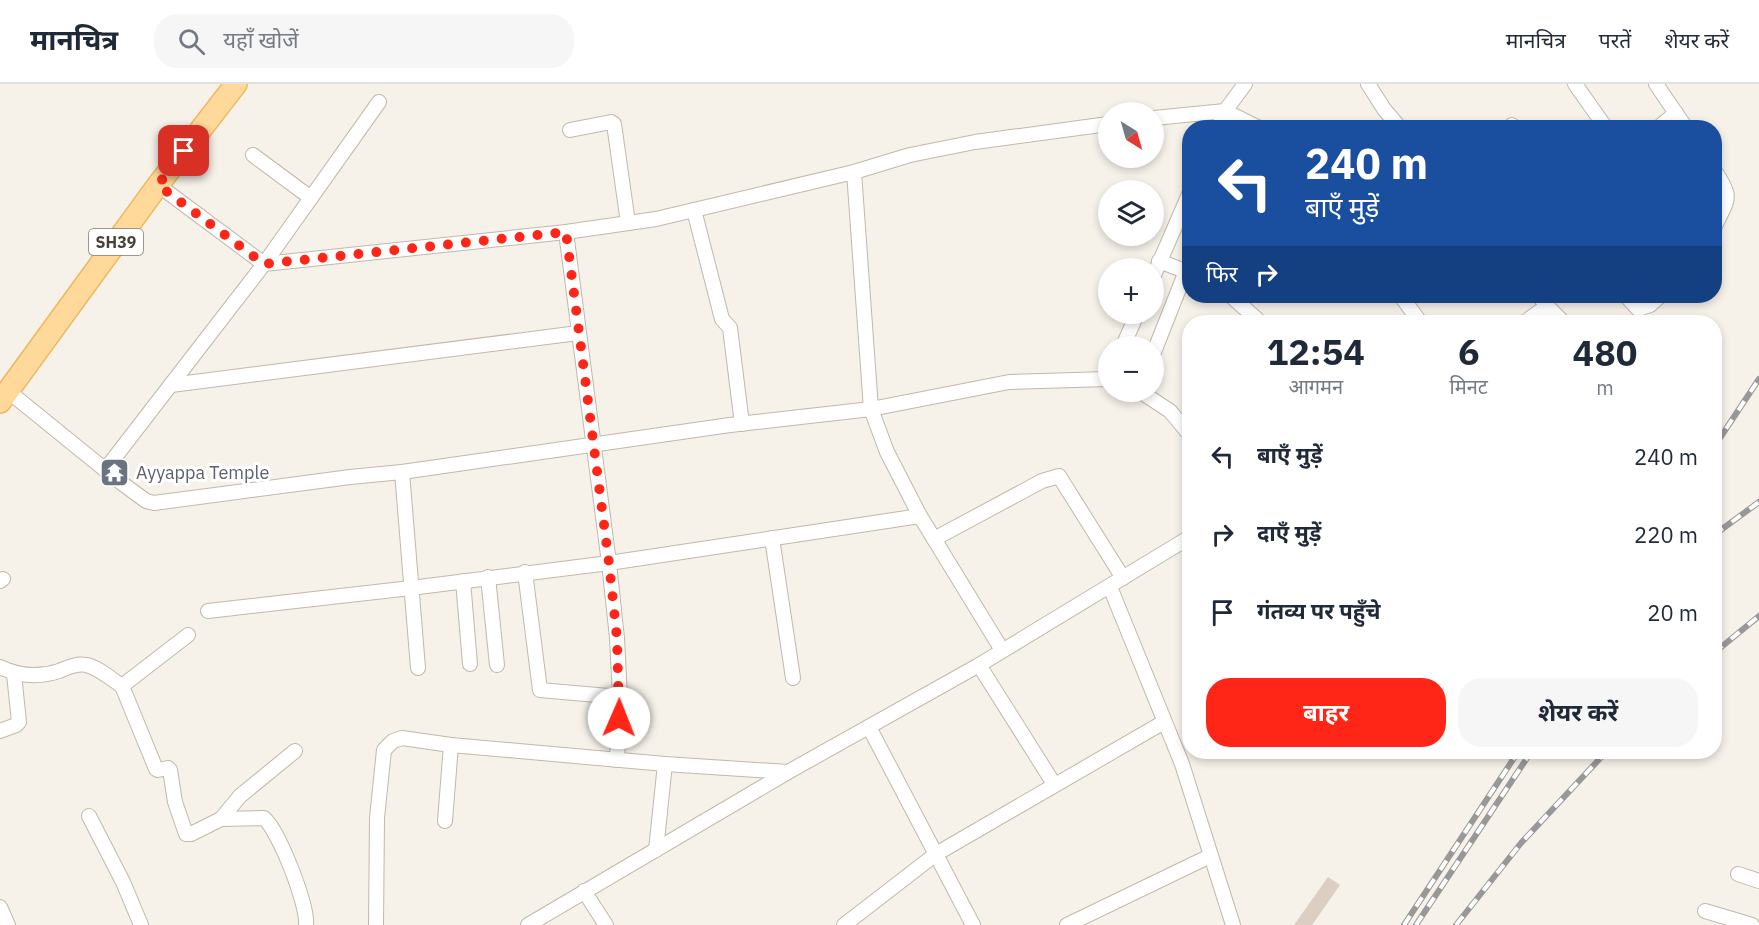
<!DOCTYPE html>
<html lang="hi">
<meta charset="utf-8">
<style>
body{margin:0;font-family:"IBM Plex Sans","Noto Sans Devanagari",sans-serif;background:#f6f6f7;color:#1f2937;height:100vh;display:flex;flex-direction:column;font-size:22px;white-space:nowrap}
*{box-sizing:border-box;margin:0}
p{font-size:20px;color:#747a83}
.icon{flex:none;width:33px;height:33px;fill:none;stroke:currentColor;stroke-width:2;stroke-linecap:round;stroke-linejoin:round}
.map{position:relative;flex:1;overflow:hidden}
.panel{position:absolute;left:1182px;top:231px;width:540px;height:444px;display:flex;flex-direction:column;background:#fff;border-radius:24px;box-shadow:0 3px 9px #0003}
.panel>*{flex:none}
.banner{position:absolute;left:1182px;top:36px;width:540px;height:183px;border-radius:24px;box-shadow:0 3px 9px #0003;background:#1a4fa0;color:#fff;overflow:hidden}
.needle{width:39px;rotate:143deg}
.buttons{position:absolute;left:1098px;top:18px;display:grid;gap:12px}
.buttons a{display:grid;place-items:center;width:66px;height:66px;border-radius:50%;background:#fff;box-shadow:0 3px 9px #0003;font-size:30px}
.pin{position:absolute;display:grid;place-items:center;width:51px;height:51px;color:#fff;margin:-26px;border-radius:12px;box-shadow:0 3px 9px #0006}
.me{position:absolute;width:66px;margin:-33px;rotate:1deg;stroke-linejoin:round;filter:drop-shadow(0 0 4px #0008)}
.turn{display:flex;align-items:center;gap:21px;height:126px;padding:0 24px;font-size:27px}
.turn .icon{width:78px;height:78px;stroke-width:2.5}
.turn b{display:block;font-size:42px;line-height:51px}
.then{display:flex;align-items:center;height:57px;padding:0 24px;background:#0003;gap:12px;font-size:22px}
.eta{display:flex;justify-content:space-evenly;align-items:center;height:102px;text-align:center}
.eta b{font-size:36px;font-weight:700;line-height:42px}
.button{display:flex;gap:12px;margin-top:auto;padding:12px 24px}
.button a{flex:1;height:69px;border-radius:24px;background:#ff2617;color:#fff;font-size:24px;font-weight:700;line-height:69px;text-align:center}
.button a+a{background:#f6f6f7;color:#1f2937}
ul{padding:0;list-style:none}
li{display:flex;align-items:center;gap:18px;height:78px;padding:0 24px}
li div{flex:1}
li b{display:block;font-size:22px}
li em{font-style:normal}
header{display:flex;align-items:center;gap:36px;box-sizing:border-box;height:84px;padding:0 30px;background:#fff;border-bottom:2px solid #e0e1e3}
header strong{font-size:28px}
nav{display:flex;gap:33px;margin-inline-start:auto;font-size:21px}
.search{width:420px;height:54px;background:#f6f6f7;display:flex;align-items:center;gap:15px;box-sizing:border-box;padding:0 21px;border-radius:24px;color:#747a83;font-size:22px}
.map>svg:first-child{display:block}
.building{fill:#dccec0}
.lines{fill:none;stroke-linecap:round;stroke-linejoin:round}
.minor-casing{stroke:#c2b8aa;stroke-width:16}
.primary-casing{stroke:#efb75e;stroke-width:24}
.minor{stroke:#fff;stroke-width:14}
.primary{stroke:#ffd999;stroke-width:21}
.rail-casing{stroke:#989898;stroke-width:6}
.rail{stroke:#fff;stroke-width:4;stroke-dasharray:11;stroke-linecap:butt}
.route{stroke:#ff2617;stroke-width:10;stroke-dasharray:0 18}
.labels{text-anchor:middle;stroke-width:6;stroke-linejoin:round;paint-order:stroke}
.shield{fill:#fff;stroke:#807a72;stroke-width:1.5}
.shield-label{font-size:16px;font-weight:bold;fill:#4a4136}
.worship-label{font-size:18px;fill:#5b616d;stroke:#fff;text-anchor:start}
</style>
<header>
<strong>मानचित्र</strong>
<div class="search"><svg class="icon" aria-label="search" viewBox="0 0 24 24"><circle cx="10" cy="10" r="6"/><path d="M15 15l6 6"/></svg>यहाँ खोजें</div>
<nav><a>मानचित्र</a><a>परतें</a><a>शेयर करें</a></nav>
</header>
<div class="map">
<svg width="1759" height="841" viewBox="0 0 1759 841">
<rect width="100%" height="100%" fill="#f6f1e9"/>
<path class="building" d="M1328 793 1340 801 1312 841H1294Z"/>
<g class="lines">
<defs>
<g id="minor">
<path d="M1368 0 1384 25 1400 44"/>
<path d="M1575 0 1606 44"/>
<path d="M1656 0 1686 44"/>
<path d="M1154 34 1225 27 1259 44"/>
<path d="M1512 41 1514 44"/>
<path d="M1218 44 1225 27 1245 0"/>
<path d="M1658 44 1676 29"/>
<path d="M570 46 611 38 614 40 628 139"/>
<path d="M253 71 311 114"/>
<path d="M1714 86C1734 115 1728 114 1714 144"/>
<path d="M854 88 871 325 887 368 920 432 1002 566"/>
<path d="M158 101 264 180 566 148 656 135 854 88 910 71 975 58 1108 40"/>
<path d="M694 126 722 235 730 244 742 340"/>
<path d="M566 148 609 479 617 554 620 613 617 676"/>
<path d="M1159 177 1190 189"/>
<path d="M1154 191 1190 108"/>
<path d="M1231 212 1260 238"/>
<path d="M1401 212 1420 238"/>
<path d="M1626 212 1638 225 1650 221 1660 212"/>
<path d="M1547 222 1563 238"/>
<path d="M1525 238 1547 222 1539 212"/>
<path d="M1123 262 1137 230"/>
<path d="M1154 268 1186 187"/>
<path d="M171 301 578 249"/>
<path d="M8 307 119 397 146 417 154 419 350 393 402 388 730 341 871 325 1009 298 1108 295"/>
<path d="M1141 308 1170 327 1190 351"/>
<path d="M105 386 264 180 379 18"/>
<path d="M402 388 418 584"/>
<path d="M772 454 793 594"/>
<path d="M934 455 1042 397 1059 392 1123 494"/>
<path d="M525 488 540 606 620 613"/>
<path d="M488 493 497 581"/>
<path d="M0 497 3 495"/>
<path d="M463 497 470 580"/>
<path d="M1110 503 1182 680 1233 841"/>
<path d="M208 527 411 504 609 479 920 432"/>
<path d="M979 581 1054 700"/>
<path d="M0 583C19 592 38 594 59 587 67 584 76 579 86 581 98 583 111 595 122 602L188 551"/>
<path d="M122 602 156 685 158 686 168 684 170 686 175 718 186 750H191L221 735 264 734C279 747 308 821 306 841"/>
<path d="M869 643 973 841"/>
<path d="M0 647 16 641 19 638 14 590"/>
<path d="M89 732 123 798 141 841"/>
<path d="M221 735 240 712 295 667"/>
<path d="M445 737 451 661"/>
<path d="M656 766 665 680"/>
<path d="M1738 790 1759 797"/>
<path d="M584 807 606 841"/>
<path d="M0 823 8 841"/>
<path d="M1705 827 1752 841"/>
<path d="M376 841 377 734 384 666 393 657 402 654 451 661 665 680 788 688"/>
<path d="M528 841 788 688 979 581 1190 453"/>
<path d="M844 841 936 770 1164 638"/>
<path d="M1067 841 1210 772"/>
</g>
<path id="primary" d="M0 318 158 101 236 0"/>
</defs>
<use href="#minor" class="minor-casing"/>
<use href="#primary" class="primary-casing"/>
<use href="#minor" class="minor"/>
<use href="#primary" class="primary"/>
<defs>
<g id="rail">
<path d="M1714 363 1759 295"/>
<path d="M1714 451 1759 418"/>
<path d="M1714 569 1759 532"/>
<path d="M1404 841 1518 668"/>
<path d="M1416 841 1531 668"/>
<path d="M1456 841 1521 759 1606 668"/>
</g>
</defs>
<use href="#rail" class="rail-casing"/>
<use href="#rail" class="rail"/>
</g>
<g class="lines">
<path class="route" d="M184 67 158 101 264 180 566 148 609 479 617 554 619 634"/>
</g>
<defs>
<symbol id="temple-square" viewBox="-11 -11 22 22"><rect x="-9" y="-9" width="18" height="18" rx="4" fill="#6b7280" stroke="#fff"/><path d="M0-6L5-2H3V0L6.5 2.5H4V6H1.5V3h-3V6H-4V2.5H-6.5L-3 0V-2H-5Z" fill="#fff"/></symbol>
</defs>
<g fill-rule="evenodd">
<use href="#temple-square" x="98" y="372" width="33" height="33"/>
</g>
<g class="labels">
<rect class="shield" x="89" y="145" width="54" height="26" rx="4.5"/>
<g class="shield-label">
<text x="116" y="164">SH39</text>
</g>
<g class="worship-label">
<text x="136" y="395">Ayyappa Temple</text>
</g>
</g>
</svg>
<div class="buttons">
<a><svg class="needle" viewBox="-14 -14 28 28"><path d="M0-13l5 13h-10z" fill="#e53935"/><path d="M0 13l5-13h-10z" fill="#747a83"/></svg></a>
<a><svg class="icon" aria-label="layers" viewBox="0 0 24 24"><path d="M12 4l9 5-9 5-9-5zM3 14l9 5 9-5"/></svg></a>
<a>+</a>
<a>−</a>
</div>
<div class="pin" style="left:184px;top:67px;background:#d93025"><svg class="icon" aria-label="arrive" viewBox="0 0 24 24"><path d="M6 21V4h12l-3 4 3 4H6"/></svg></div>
<svg class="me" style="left:619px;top:634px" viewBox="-20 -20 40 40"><circle r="19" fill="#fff"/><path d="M0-13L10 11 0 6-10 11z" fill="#ff2617"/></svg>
<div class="banner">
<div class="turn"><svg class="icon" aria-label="left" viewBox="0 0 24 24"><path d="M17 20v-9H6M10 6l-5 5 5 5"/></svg><div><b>240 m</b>बाएँ मुड़ें</div></div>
<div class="then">फिर<svg class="icon" aria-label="right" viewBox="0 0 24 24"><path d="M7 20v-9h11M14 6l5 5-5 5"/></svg></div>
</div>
<section class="panel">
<div class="eta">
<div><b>12:54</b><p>आगमन</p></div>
<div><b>6</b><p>मिनट</p></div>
<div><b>480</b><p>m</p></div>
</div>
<ul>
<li><svg class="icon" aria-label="left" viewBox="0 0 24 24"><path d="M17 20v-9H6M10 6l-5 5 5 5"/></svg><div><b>बाएँ मुड़ें</b></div><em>240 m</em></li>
<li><svg class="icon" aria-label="right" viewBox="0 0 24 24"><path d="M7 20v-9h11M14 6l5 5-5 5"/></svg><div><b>दाएँ मुड़ें</b></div><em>220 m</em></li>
<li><svg class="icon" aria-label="arrive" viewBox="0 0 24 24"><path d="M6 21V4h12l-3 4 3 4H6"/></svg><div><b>गंतव्य पर पहुँचे</b></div><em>20 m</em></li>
</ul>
<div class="button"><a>बाहर</a><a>शेयर करें</a></div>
</section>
</div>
